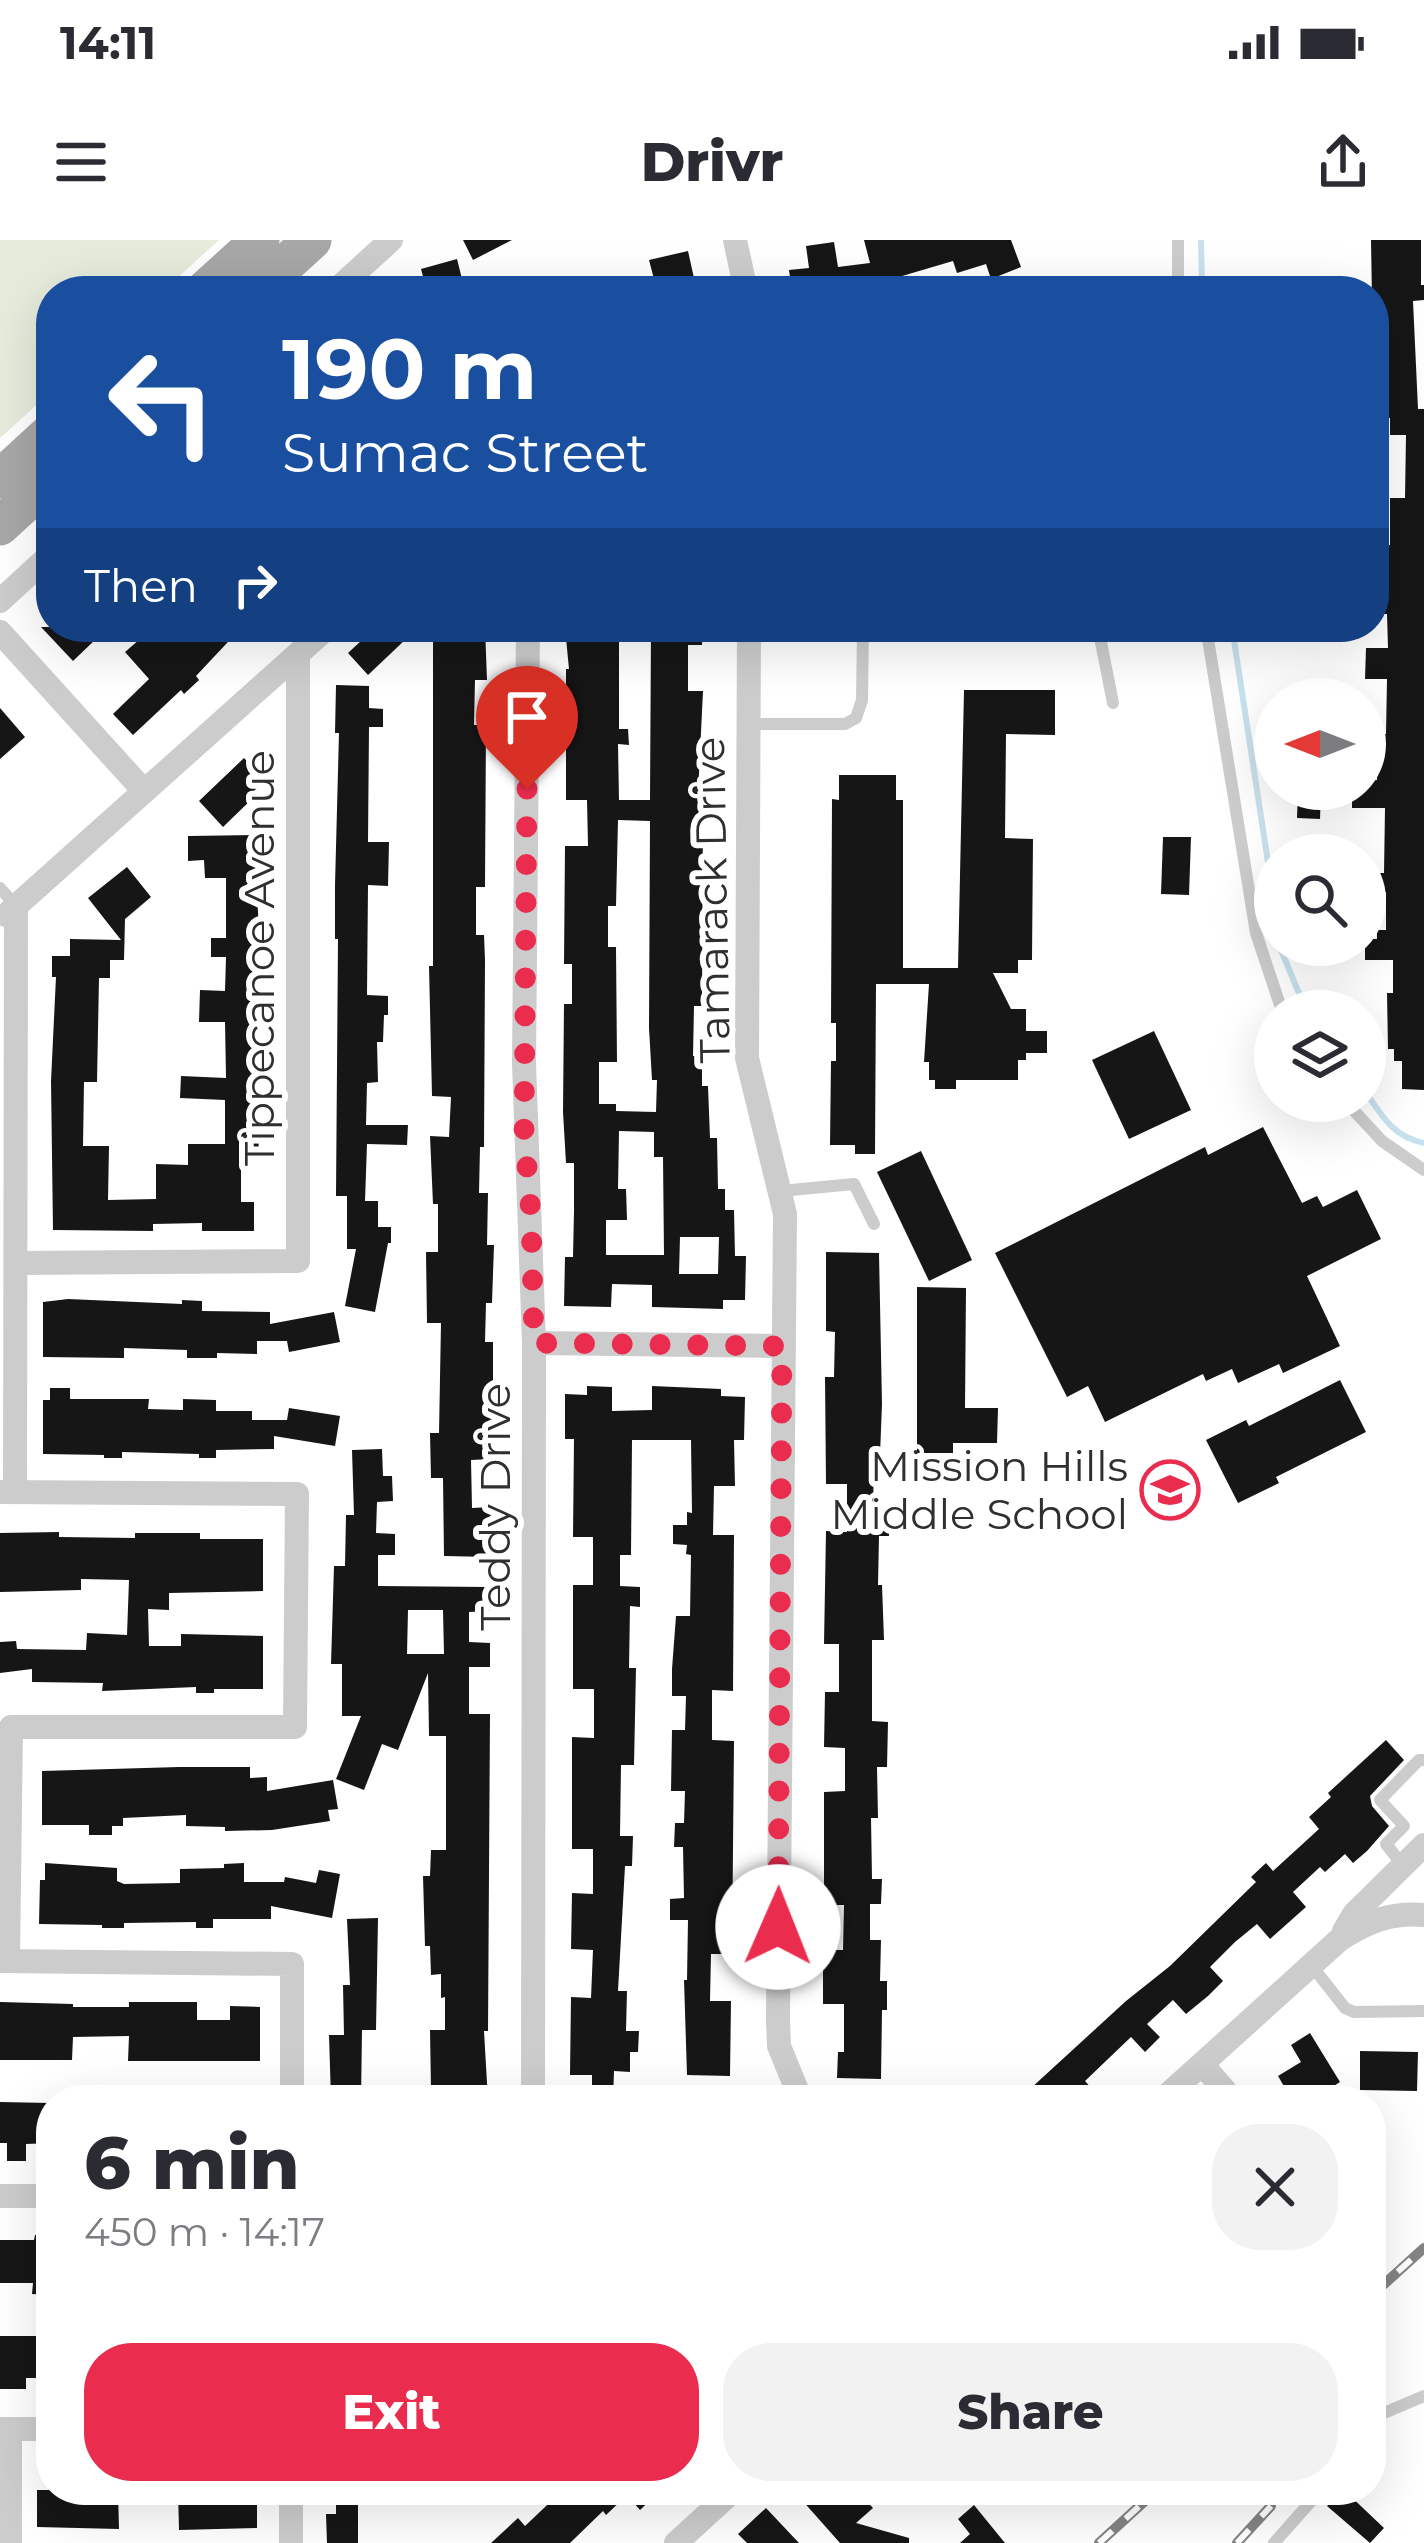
<!DOCTYPE html>
<meta charset="utf-8">
<style>
body{margin:0;font-family:Montserrat,sans-serif;background:#f2f2f3;color:#2b2b33;height:100vh;display:flex;flex-direction:column;font-size:45px;white-space:nowrap}
*{box-sizing:border-box;margin:0}
p{font-size:39px;color:#7c7c81}
.icon{flex:none;width:66px;height:66px;fill:none;stroke:currentColor;stroke-width:2;stroke-linecap:round;stroke-linejoin:round}
.map{position:relative;flex:1;overflow:hidden}
.drawer{position:absolute;left:36px;top:1845px;width:1350px;height:420px;display:flex;flex-direction:column;background:#fff;border-radius:48px;box-shadow:0 12px 48px #0002}
.drawer>*{flex:none}
.guide{position:absolute;left:36px;top:36px;width:1353px;height:366px;border-radius:48px;box-shadow:0 12px 48px #0002;background:#1a4fa0;color:#fff;overflow:hidden}
.needle{width:78px;rotate:270deg}
.buttons{position:absolute;left:1254px;top:438px;display:grid;gap:24px}
.buttons a{display:grid;place-items:center;width:132px;height:132px;border-radius:50%;background:#fff;box-shadow:0 12px 48px #0002;font-size:60px}
.pin{position:absolute;display:grid;place-items:center;width:102px;height:102px;color:#fff;margin:-123px -51px;border-radius:50% 50% 50% 0;rotate:-45deg;box-shadow:0 0 12px #0007}
.pin .icon{rotate:45deg}
.me{position:absolute;width:132px;margin:-66px;rotate:1deg;stroke-linejoin:round;filter:drop-shadow(0 0 9px #0008)}
.turn{display:flex;align-items:center;gap:42px;height:252px;padding:0 48px;font-size:54px}
.turn .icon{width:156px;height:156px;stroke-width:2.5}
.turn b{display:block;font-size:84px;line-height:102px}
.then{display:flex;align-items:center;height:114px;padding:0 48px;background:#0003;gap:24px;font-size:45px}
.round{display:grid;place-items:center;flex:none;width:126px;height:126px;border-radius:48px;background:#f2f2f3}
.summary{display:flex;align-items:center;justify-content:space-between;height:204px;padding:0 48px}
h1{font-size:72px;font-weight:800;line-height:90px}
.cta{display:flex;gap:24px;margin-top:auto;padding:24px 48px}
.cta a{flex:1;height:138px;border-radius:48px;background:#ea2c4e;color:#fff;font-size:48px;font-weight:800;line-height:138px;text-align:center}
.cta a+a{background:#f2f2f3;color:#2b2b33}
.status{display:flex;justify-content:space-between;align-items:center;height:84px;padding:0 60px;background:#fff;direction:ltr}
.status svg{height:33px;fill:currentColor}
header{display:flex;justify-content:space-between;align-items:center;height:156px;padding:0 48px;background:#fff;font-size:54px;font-weight:800}
.map>svg:first-child{display:block}
.green{fill:#e6ecdc}
.lines{fill:none;stroke-linecap:round;stroke-linejoin:round}
.stream{stroke:#c8e2ed;stroke-width:6}
.building{fill:#161616;fill-rule:evenodd}
.lane{stroke:#ccc;stroke-width:12}
.street{stroke:#ccc;stroke-width:24}
.primary{stroke:#a7a7a7;stroke-width:39}
.rail-casing{stroke:#848484;stroke-width:10}
.rail{stroke:#fff;stroke-width:6;stroke-dasharray:18;stroke-linecap:butt}
.route{stroke:#ea2c4e;stroke-width:21;stroke-dasharray:0 37.8}
.labels{text-anchor:middle;stroke-width:12;stroke-linejoin:round;paint-order:stroke}
.street-label{font-size:42px;fill:#2f2f2f;stroke:#fff}
.poi-label{font-size:42px;fill:#2f2f2f;stroke:#fff;text-anchor:end}
</style>
<div class="status"><b>14:11</b><svg viewBox="0 0 49 12"><path d="M0 12V9h3v3zM5 12V6h3v6zM10 12V3h3v9zM15 12V0h3v12zM26 1h20v11H26zM47 4h2v5h-2z"/></svg></div>
<header><svg class="icon" aria-label="menu" viewBox="0 0 24 24"><path d="M4 6h16M4 12h16M4 18h16"/></svg>Drivr<svg class="icon" aria-label="share" viewBox="0 0 24 24"><path d="M12 15V3M7 8l5-5 5 5M5 13v7h14v-7"/></svg></header>
<div class="map">
<svg width="1424" height="2303" viewBox="0 0 1424 2303">
<rect width="100%" height="100%" fill="#fff"/>
<path class="green" d="M0 0H219L163 51H51V152L0 198Z"/>
<g class="lines">
<g class="stream">
<path d="M1201 0 1202 51"/>
<path d="M1232 387 1275 668"/>
<path d="M1279 705 1298 751 1311 771"/>
<path d="M1365 851C1382 876 1393 897 1424 903"/>
</g>
</g>
<g class="building">
<path d="M463 0H512L473 20Z"/>
<path d="M864 0H1011L1021 27 991 39 986 24 957 33 953 21 875 44 792 51 789 30 809 28 806 6 834 2 838 27 870 23Z"/>
<path d="M1371 0H1421V45H1424V60L1413 61 1418 169H1424V850L1402 849V821H1394V809H1388L1387 753H1393V720H1365V699H1377V690H1386V652H1376V633H1384L1385 568H1352V549H1365V541L1377 540 1378 494H1386L1387 439H1365L1366 408H1388L1387 374H1374V305H1390V258H1405L1406 195H1390V178H1374Z"/>
<path d="M688 11 696 47 664 51 661 37 654 39 649 20Z"/>
<path d="M457 19 465 51H427L421 29Z"/>
<path d="M41 387H86L97 398 73 421Z"/>
<path d="M172 387H242L196 436 199 440 184 454 181 450 133 495 113 474 149 439 125 412 147 393 155 401Z"/>
<path d="M376 387H395L406 399 368 435 348 413Z"/>
<path d="M433 387H485L487 440H475L474 485H486L485 647H476V695H484L485 720 484 907H480L479 953H488L487 1005H494L492 1063H486L485 1102H493V1167L492 1219 471 1220 472 1268 491 1267 490 1317 444 1316 443 1238H431L430 1193H439L441 1083H427L426 1012H438V964H433L430 896 449 897 451 857 432 856 429 726H433Z"/>
<path d="M573 387H619V489H628L629 505 618 504 619 560H650L651 387H703L702 405H688V451H703L698 554H703L702 766H694L693 816H702V846H708L710 898H717L718 949H725V970H734L735 1016H746L745 1060H723V1069L652 1067V1045L612 1044 611 1067 564 1066 565 1017H573L574 971V923H566L563 872 564 764H572V724H564L565 606H588L587 560H566V429H569L566 398 574 397ZM618 580 650 581 649 788 652 840H657L656 872 616 871V864H599V822H617L616 707H608V666H616ZM619 891 654 892V917H663L664 1015H606V980H627L626 949H618ZM680 997H719L718 1034H679Z"/>
<path d="M336 445 369 446V468L383 469V487H369L368 602H389L388 646 368 645 367 755 388 756V775H384L383 802H377L378 842 367 843 366 885H408L407 905 367 904 365 961H378V987H391V1003H388L375 1072 345 1066 356 1009H347V956H336L338 699H335V645L339 493H335Z"/>
<path d="M964 450H1055V495L1006 494 1005 598 1033 599 1032 720H1018V733H993L1011 769H1026V791H1047V813H1026V820H1018V840H956V849H935V840H929V822H924L929 744H876L875 914H855V905H830L831 821H836V783H831L832 559 839 560V535H896V560H903V728H958Z"/>
<path d="M0 468 25 497 0 519Z"/>
<path d="M244 518 265 540 250 555 253 558 223 587 199 561Z"/>
<path d="M1298 549H1321L1320 579 1297 578Z"/>
<path d="M260 595 261 612H255L259 692 255 766 259 920H241V962H254V991H202V983L153 984V991L53 990 51 841 56 737H52V716H70V699L121 700 88 658 127 627 151 657 125 679 124 720H110V738H99L97 842H84L83 906H109L108 960 156 959V924L188 925V904H225V860L180 858 181 836 226 838 225 782H199L200 750 225 751 226 717H211V698H226V638H205L204 620 188 621V596Z"/>
<path d="M1163 597H1191L1189 655 1161 654Z"/>
<path d="M1154 791 1191 870 1129 899 1092 820Z"/>
<path d="M1263 887 1302 963 1317 956 1323 967 1357 950 1381 999 1307 1036 1340 1106 1283 1133 1279 1124 1238 1143 1232 1129 1206 1141 1203 1134 1105 1182 1088 1146 1067 1157 995 1013 1205 907 1208 915Z"/>
<path d="M921 911 972 1020 929 1041 877 932Z"/>
<path d="M826 1012 879 1013 882 1164 880 1215H874L873 1274H889V1296H879L878 1345H882L884 1400H872V1481L888 1482 887 1527H877L878 1578H871L872 1639H882L881 1664H870V1700H881L880 1741H887V1770H882L881 1839 837 1838 838 1812H844V1764H823V1710H843L844 1665H824V1552L845 1551V1508L824 1507 825 1452H839V1404H824L826 1291 847 1292V1244H826L825 1137H834L835 1092 826 1091Z"/>
<path d="M917 1047 966 1048 965 1168H998L997 1203H953V1213H917Z"/>
<path d="M68 1059 182 1064V1060L202 1061V1071L270 1072V1084L334 1072 340 1102 289 1112 287 1101H257V1114L217 1113V1118H187V1110L124 1108V1118L43 1117V1062Z"/>
<path d="M1340 1140 1366 1192 1276 1237 1279 1243 1238 1263 1206 1200 1246 1180 1249 1186Z"/>
<path d="M587 1146 612 1147V1171L652 1170V1146L721 1149V1156L745 1157 744 1200H734L735 1246H714L713 1295H734L733 1451 712 1450V1500L734 1501 732 1714H711L710 1761H731L730 1836 687 1835 684 1740H687L688 1680H670V1659L684 1658 683 1607H674L675 1583H684L685 1551H671L672 1490H685L686 1456H672V1429L676 1376H690L691 1315 686 1314 687 1305 673 1304V1285H687V1272L692 1273 691 1200H632L631 1315H620V1346L640 1347V1367L630 1366 629 1428H636L634 1525H621L620 1596H633L632 1626H625L618 1751H627L626 1791H639L638 1812H630V1832L614 1831 613 1860H592V1835H570L571 1757 591 1758 593 1710 571 1709 572 1653 593 1654V1609H572V1497L594 1498V1449H573V1345H593V1297H573L574 1199H565V1154L587 1155Z"/>
<path d="M50 1148H70V1159H149L148 1169 183 1170V1159L216 1160V1171H252V1180H287L289 1168 340 1176 335 1206 274 1196V1209L216 1210V1218H199V1214L122 1212V1218H104V1215L43 1214V1160H50Z"/>
<path d="M382 1209 383 1236H392L393 1261 377 1262 376 1293 395 1294V1315H378V1346L490 1347V1371L469 1372V1402L490 1403V1427H469V1474H490L488 1791H484L488 1860H445L444 1848 431 1849 430 1790H445V1757L441 1758V1734L431 1735 430 1706H425L423 1636H430L431 1610H446V1496H429L428 1433 398 1510 382 1504 364 1550 336 1539 361 1476H342V1424H331L334 1326H345L346 1275H354L352 1210ZM408 1370H443L444 1414H407Z"/>
<path d="M59 1292V1297L135 1298V1293H200V1299H263V1351L169 1353V1370L148 1369 149 1406H181V1394L263 1396V1449H214V1453H196V1447L102 1451 103 1443 32 1442V1429L0 1433V1402L16 1401 17 1409 86 1410 87 1393 127 1395 129 1340 81 1339V1350L0 1352V1293Z"/>
<path d="M1386 1500 1404 1520 1370 1556 1372 1566 1389 1586 1367 1611 1353 1623 1345 1614 1325 1632 1320 1627 1293 1652 1306 1667 1270 1699 1257 1684 1235 1702 1210 1727 1223 1741 1208 1756 1186 1774 1173 1760 1147 1784 1160 1797 1145 1812 1131 1797 1085 1841 1102 1860H1018L1126 1761 1170 1726 1256 1642 1251 1637 1266 1623 1273 1631 1319 1589 1309 1577 1331 1557 1328 1553Z"/>
<path d="M179 1527H250V1538L267 1537V1551L333 1540 338 1569 328 1570 330 1581 272 1590 225 1591V1587L186 1586V1575L123 1578V1586H112V1595H89V1585H42V1531Z"/>
<path d="M45 1623 117 1628V1641L124 1644 180 1643V1629L224 1628V1624L244 1623V1642H284L285 1637 316 1643 319 1630 340 1634 332 1678 271 1666V1679H213V1688H196V1682L124 1683V1688H102V1685L39 1684 40 1640H45Z"/>
<path d="M378 1678 376 1790H362L361 1860H331L329 1795H344L343 1745H350L347 1679Z"/>
<path d="M0 1762 73 1764V1767H129V1762H197V1780H230V1766L260 1767V1821H128L129 1796 73 1797 72 1820H0Z"/>
<path d="M1310 1793 1340 1842 1323 1853 1318 1845 1292 1860 1278 1836 1301 1822 1291 1805Z"/>
<path d="M1360 1811 1418 1812 1417 1851 1360 1850Z"/>
<path d="M0 1862 51 1863V1903L26 1904V1921H7V1903H0Z"/>
<path d="M35 1995H51V2055L32 2054 33 2043H0V2000H34Z"/>
<path d="M0 2096H51V2138H26V2149H0Z"/>
<path d="M37 2250H118L119 2289 37 2287Z"/>
<path d="M178 2250H257V2288L179 2290Z"/>
<path d="M336 2250H358V2303H327L326 2274H336Z"/>
<path d="M563 2250H570L579 2259 588 2250H661L640 2270 627 2255 606 2275 603 2271 570 2303H491L518 2278 525 2286Z"/>
<path d="M793 2250H856L873 2268 856 2283 909 2298V2303H840Z"/>
<path d="M1344 2250 1384 2288 1370 2303 1327 2266Z"/>
<path d="M974 2265 1005 2303H960L970 2294 958 2279Z"/>
<path d="M766 2268 799 2303H747L738 2294Z"/>
</g>
<g class="lines">
<g class="lane">
<path d="M1178 0V51"/>
<path d="M1098 387 1113 463"/>
<path d="M1206 387 1256 693 1282 771"/>
<path d="M749 484H845L856 478 862 460 863 387"/>
<path d="M0 648 16 666"/>
<path d="M1345 861 1382 901 1424 930"/>
<path d="M781 951 854 944 874 984"/>
<path d="M1404 1627 1386 1604 1404 1586 1380 1560 1419 1520H1424"/>
<path d="M1312 1726 1345 1768 1354 1772 1424 1771"/>
<path d="M1371 2185 1377 2176 1424 2156"/>
<path d="M1274 2303 1321 2250"/>
</g>
<g class="street">
<path d="M735 0 746 51"/>
<path d="M335 51 391 0"/>
<path d="M0 361 51 314"/>
<path d="M528 387 524 823 534 1103 533 1860"/>
<path d="M749 387 747 818 785 974 778 1780 779 1806 801 1860"/>
<path d="M0 392 144 551"/>
<path d="M6 675 328 387"/>
<path d="M16 1023 298 1021V415"/>
<path d="M534 1103 782 1106"/>
<path d="M0 1252 297 1254 295 1487H11L8 1721"/>
<path d="M15 1252 16 666"/>
<path d="M1344 1691 1354 1674 1424 1605"/>
<path d="M0 1721 292 1724V1860"/>
<path d="M1202 1824 1233 1860"/>
<path d="M1162 1860 1339 1700C1367 1682 1390 1672 1424 1675"/>
<path d="M0 1956H51"/>
<path d="M0 2189H51"/>
<path d="M10 2303V2189"/>
<path d="M291 2303V2250"/>
<path d="M676 2303 734 2250"/>
</g>
<g class="primary">
<path d="M204 51 260 0"/>
<path d="M256 51 312 0"/>
<path d="M0 239 51 192"/>
<path d="M0 286 51 239"/>
</g>
<defs>
<g id="rail">
<path d="M1371 2056 1424 2008"/>
<path d="M1099 2303 1157 2250"/>
<path d="M1237 2303 1271 2266"/>
</g>
</defs>
<use href="#rail" class="rail-casing"/>
<use href="#rail" class="rail"/>
</g>
<g class="lines">
<path class="route" d="M527 549 524 891 531 974 534 1103 782 1106 778 1687"/>
</g>
<defs>
<symbol id="school-ring" viewBox="-11 -11 22 22"><circle r="9.5" fill="#fff" stroke="#ea2c4e" stroke-width="1.5"/><path d="M0-5L7-2L0 1L-7-2ZM-4 1L0 2.5L4 1V4Q0 6-4 4Z" fill="#ea2c4e"/></symbol>
</defs>
<g fill-rule="evenodd">
<use href="#school-ring" x="1137" y="1217" width="66" height="66"/>
</g>
<g class="labels">
<g class="street-label">
<text transform="translate(712 660) rotate(-91)" y="15">Tamarack Drive</text>
<text transform="translate(259 718) rotate(-90)" y="15">Tippecanoe Avenue</text>
<text transform="translate(495 1267) rotate(-90)" y="15">Teddy Drive</text>
</g>
<g class="poi-label">
<text x="1128" y="1241">Mission Hills<tspan x="1128" dy="48">Middle School</tspan></text>
</g>
</g>
</svg>
<div class="buttons">
<a><svg class="needle" viewBox="-14 -14 28 28"><path d="M0-13l5 13h-10z" fill="#e53935"/><path d="M0 13l5-13h-10z" fill="#7c7c81"/></svg></a>
<a><svg class="icon" aria-label="search" viewBox="0 0 24 24"><circle cx="10" cy="10" r="6"/><path d="M15 15l6 6"/></svg></a>
<a><svg class="icon" aria-label="layers" viewBox="0 0 24 24"><path d="M12 4l9 5-9 5-9-5zM3 14l9 5 9-5"/></svg></a>
</div>
<div class="pin" style="left:527px;top:549px;background:#d93025"><svg class="icon" aria-label="arrive" viewBox="0 0 24 24"><path d="M6 21V4h12l-3 4 3 4H6"/></svg></div>
<svg class="me" style="left:778px;top:1687px" viewBox="-20 -20 40 40"><circle r="19" fill="#fff"/><path d="M0-13L10 11 0 6-10 11z" fill="#ea2c4e"/></svg>
<div class="guide">
<div class="turn"><svg class="icon" aria-label="left" viewBox="0 0 24 24"><path d="M17 20v-9H6M10 6l-5 5 5 5"/></svg><div><b>190 m</b>Sumac Street</div></div>
<div class="then">Then<svg class="icon" aria-label="right" viewBox="0 0 24 24"><path d="M7 20v-9h11M14 6l5 5-5 5"/></svg></div>
</div>
<section class="drawer">
<div class="summary"><div><h1>6 min</h1><p>450 m · 14:17</p></div><a class="round"><svg class="icon" aria-label="close" viewBox="0 0 24 24"><path d="M6 6l12 12M18 6L6 18"/></svg></a></div>
<div class="cta"><a>Exit</a><a>Share</a></div>
</section>
</div>
